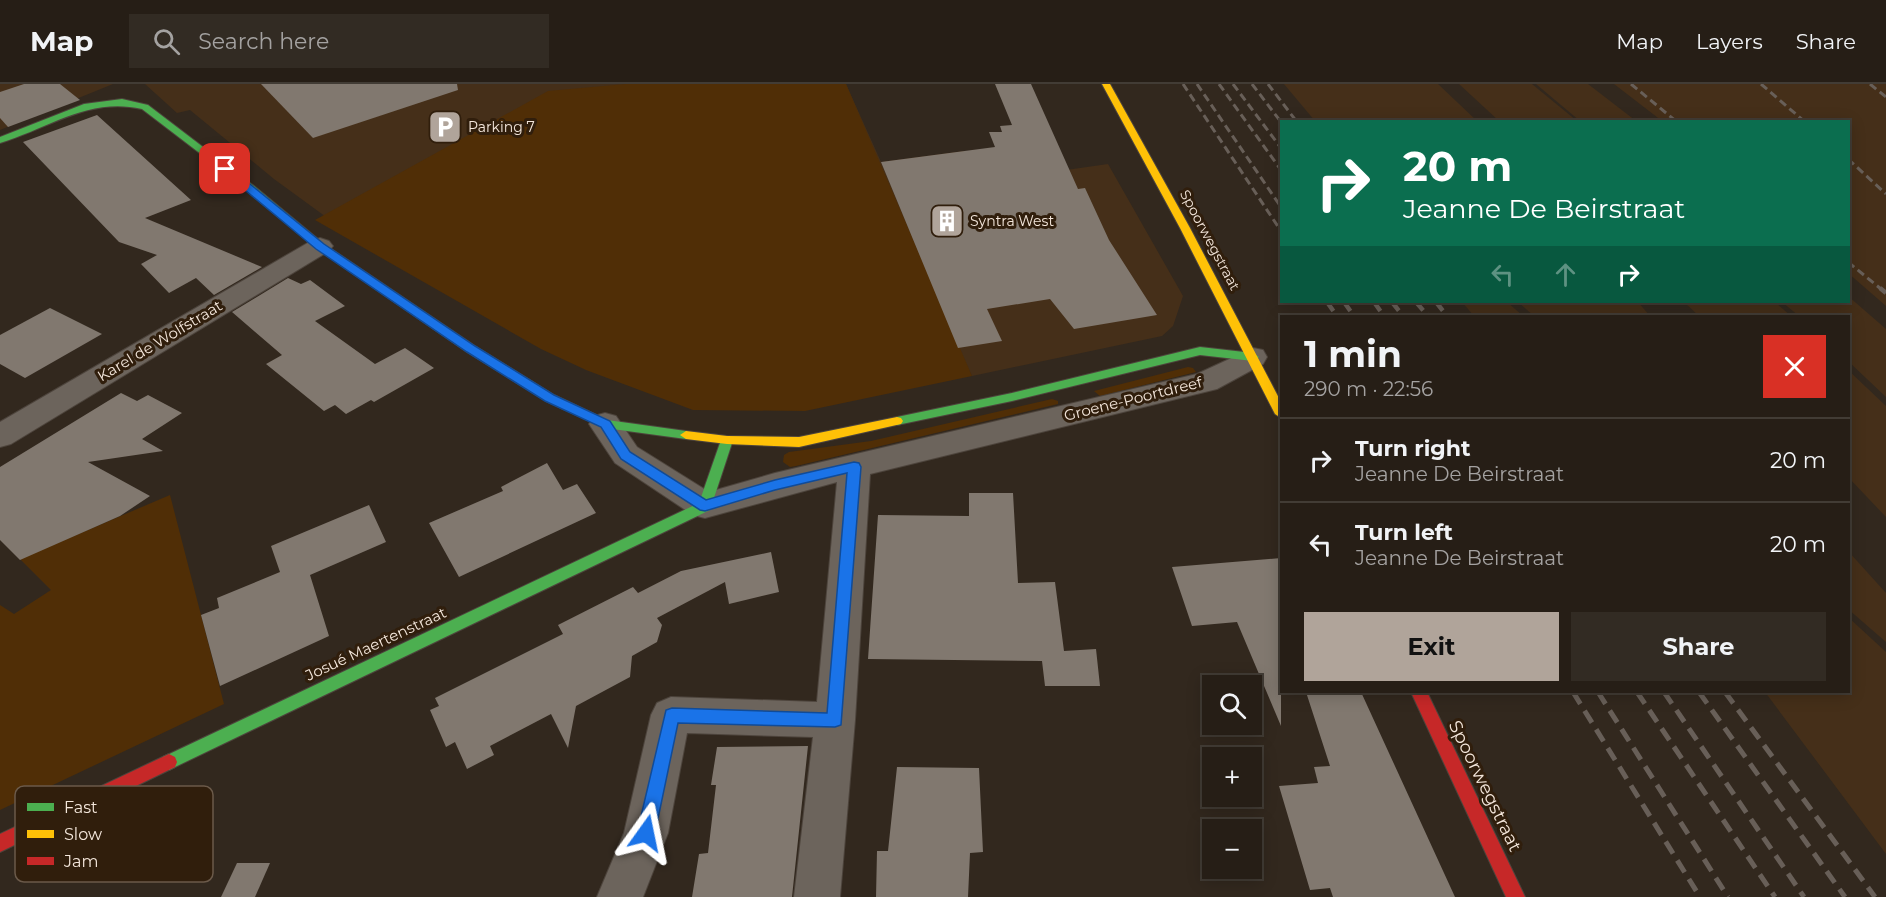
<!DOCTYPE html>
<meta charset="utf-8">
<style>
body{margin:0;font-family:Montserrat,sans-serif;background:#322b23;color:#f1f3f6;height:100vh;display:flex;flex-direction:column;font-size:22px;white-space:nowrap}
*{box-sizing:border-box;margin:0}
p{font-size:20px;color:#a4a2a1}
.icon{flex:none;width:33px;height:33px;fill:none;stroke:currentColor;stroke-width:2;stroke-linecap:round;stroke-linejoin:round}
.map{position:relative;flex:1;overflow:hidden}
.panel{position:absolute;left:1280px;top:231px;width:570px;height:378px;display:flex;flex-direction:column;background:#261e16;border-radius:0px;box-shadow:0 3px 15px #0003,0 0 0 2px #423c35}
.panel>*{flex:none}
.guide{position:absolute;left:1280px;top:36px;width:570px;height:183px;border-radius:0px;box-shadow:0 3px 15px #0003,0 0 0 2px #423c35;background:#0b6e4f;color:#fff;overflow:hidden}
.fabs{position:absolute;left:1202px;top:591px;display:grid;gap:12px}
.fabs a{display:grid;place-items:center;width:60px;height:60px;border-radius:0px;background:#261e16;box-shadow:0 3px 15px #0003,0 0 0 2px #423c35;font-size:30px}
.pin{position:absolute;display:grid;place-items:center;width:51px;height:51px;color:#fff;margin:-26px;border-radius:12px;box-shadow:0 3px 9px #0006}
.me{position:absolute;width:66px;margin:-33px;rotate:12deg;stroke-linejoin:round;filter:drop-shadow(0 0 4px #0008)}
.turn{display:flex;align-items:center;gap:21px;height:126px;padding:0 24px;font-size:27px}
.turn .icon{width:78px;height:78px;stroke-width:2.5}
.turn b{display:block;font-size:42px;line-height:51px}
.lanes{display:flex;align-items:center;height:57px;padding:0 24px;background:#0003;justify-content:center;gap:30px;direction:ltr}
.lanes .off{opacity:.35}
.round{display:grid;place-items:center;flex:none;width:63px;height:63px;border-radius:0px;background:#322b23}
.overview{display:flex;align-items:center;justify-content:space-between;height:102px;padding:0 24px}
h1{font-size:36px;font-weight:700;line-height:45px}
.primary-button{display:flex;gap:12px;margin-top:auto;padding:12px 24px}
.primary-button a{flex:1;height:69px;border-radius:0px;background:#b0a49a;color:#111;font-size:24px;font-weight:700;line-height:69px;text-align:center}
.primary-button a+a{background:#322b23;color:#f1f3f6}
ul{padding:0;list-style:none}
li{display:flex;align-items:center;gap:18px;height:84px;padding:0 24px;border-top:2px solid #423c35}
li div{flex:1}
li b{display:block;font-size:22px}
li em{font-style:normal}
header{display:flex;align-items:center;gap:36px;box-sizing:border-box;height:84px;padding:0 30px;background:#261e16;border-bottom:2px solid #423c35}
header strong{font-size:28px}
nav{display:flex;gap:33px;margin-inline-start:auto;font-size:21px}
.search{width:420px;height:54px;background:#322b23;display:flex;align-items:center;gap:15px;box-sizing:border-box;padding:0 21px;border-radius:0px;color:#a4a2a1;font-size:22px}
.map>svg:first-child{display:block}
.built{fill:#452f19}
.green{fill:#502e06}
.building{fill:#81786f}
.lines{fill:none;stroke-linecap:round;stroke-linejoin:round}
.street-casing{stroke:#4d443c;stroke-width:2}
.fast-casing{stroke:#4d443c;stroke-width:2}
.slow-casing{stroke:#4d443c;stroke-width:2}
.jam-casing{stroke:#4d443c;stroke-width:2}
.street{fill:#6c645c;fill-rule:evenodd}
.fast{fill:#4caf50;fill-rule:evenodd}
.slow{fill:#ffc107;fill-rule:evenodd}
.jam{fill:#c62828;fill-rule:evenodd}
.rail-far2{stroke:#685f58;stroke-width:3;stroke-dasharray:8 4.5;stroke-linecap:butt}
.rail-far1{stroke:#685f58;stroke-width:4.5;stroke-dasharray:11 5;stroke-linecap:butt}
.rail{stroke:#685f58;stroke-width:5;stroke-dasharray:14 8;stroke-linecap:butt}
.route{fill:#1a73e8;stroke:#114b97;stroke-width:1.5}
.labels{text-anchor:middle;stroke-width:6;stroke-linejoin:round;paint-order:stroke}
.far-poi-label{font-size:14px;fill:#f4e7dc;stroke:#301e0c;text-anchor:start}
.far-street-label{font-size:14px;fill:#f4e7dc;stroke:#301e0c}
.street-label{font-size:15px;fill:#f4e7dc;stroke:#301e0c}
.near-street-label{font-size:18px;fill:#f4e7dc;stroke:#301e0c}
.key{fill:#301e0c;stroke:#6b5a4a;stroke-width:1.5}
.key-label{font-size:16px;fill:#f4e7dc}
</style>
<header>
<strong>Map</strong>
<div class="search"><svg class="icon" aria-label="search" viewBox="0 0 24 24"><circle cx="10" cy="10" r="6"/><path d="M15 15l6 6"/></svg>Search here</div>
<nav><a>Map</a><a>Layers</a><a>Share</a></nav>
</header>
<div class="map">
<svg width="1886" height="813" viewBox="0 0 1886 813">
<rect width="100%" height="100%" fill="#32281e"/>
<g class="built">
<path d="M0 0H113L0 46Z"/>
<path d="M145 0H846L881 78 964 67 984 98 1108 80 1183 212 1173 242 1162 252 972 292 958 264 359 157 274 95 190 26 177 29Z"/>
<path d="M1284 0H1438L1477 37H1315Z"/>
<path d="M1459 0H1532L1577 37H1499Z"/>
<path d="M1536 0H1588L1636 37H1580Z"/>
<path d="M1614 0H1886V222L1848 189V38L1662 37Z"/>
<path d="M1848 212 1886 245V313L1848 277V232H1799L1782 218H1848Z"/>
<path d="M1462 218H1507L1523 232H1474Z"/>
<path d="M1518 218H1638L1650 232H1534Z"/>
<path d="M1684 218H1775L1791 232H1699Z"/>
<path d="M1848 286 1886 322V433L1848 393Z"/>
<path d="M1848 467 1886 509V558L1848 525Z"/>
<path d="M1848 533 1886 568V770L1765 608H1848Z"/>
</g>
<g class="green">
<path d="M626 0H846L972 292 805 327 693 326 586 286 541 265 315 136 548 7Z"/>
<path d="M1188 283 1193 284 1196 288 1100 312 1094 307Z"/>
<path d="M1052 315 1058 317V320L796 382 790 383 783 378 784 371 789 368 871 357Z"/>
<path d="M170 411 224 620 0 726V521L14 530 51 506 20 475Z"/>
</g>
<g class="building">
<path d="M24 0H60L80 16 8 43 0 34V8Z"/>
<path d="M261 0H457L458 6 313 54Z"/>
<path d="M995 0H1031L1078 105 1085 104 1109 156 1157 231 1074 245 1050 215 987 225 1002 257 958 264 881 78 995 63 989 48H1002L1000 42 1012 41Z"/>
<path d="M97 31 191 116 145 134 262 183 214 211 196 194 169 209 141 180 157 171 119 158 23 58Z"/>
<path d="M288 194 301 200 310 196 345 222 315 237 375 280 405 264 434 284 374 318 371 316 346 330 335 321 324 327 266 280 282 271 232 228Z"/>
<path d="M50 224 102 250 25 294 0 280V251Z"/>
<path d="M121 309 137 317 148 311 182 329 142 355 163 367 88 378 150 412 120 432 20 476 0 456V383Z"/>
<path d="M547 379 563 406 577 400 596 429 459 493 429 439 503 407 501 403Z"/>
<path d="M969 409H1013L1018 499 1055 498 1064 567 1096 565 1100 602H1045L1042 577 868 575 878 431 969 432Z"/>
<path d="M369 421 386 458 310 491 329 552 220 602 201 531 219 524 217 514 280 488 271 462Z"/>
<path d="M771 468 779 508 729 520 725 498 657 534 662 541 657 558 632 572 630 593 576 622 568 664 551 630 490 662 494 671 467 685 455 658 446 663 430 626 439 622 435 614 563 550 558 541 633 503 638 509 681 487Z"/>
<path d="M1281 474V642L1237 538 1192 542 1172 483Z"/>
<path d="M1306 608H1361L1455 813H1333L1330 804 1310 806 1279 702 1318 699 1314 683 1330 682Z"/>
<path d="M808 662 792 813H692L699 770 708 769 716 701H711L717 663Z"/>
<path d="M897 683 979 684 983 768 970 769 968 813H876L877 767H888Z"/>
<path d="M237 779H270L255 813H221Z"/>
</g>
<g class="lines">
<defs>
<g id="street">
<path d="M320 154 329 157 333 162 329 167 11 360 0 363V338L311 157Z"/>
<path d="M1253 264 1263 266 1267 273 1263 280 1217 305 870 390 855 636 840 813H794L813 653 687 649 668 749 643 813H597L624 749 651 631 657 619 671 613 817 618 837 398 705 434 693 431 615 379 589 340 594 332 605 329 616 332 637 363 709 408 775 389 1197 290Z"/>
</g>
<g id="fast">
<path d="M122 15 148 21 254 102 324 160 475 262 554 311 607 336 686 347 692 351 686 355 605 344 546 317 467 268 316 164 248 106 142 25C88 13 50 44 0 59V53L84 20Z"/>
<path d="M1200 263 1253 269 1259 273 1253 277 1200 271 1012 317 897 341 891 337 897 333 1012 309Z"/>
<path d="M727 352 733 356 710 426 175 683 169 686 163 683 161 678 163 673 699 419 721 356Z"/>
</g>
<g id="slow">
<path d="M1102 0H1110L1190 144 1281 318V334L1275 330 1180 144Z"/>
<path d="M897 333 901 334 903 337 901 340 799 363 727 360 686 355 680 351 686 347 727 352 799 353Z"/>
</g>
<g id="jam">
<path d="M1411 608H1427L1525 813H1506Z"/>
<path d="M169 670 175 673 177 678 175 683 0 768V750Z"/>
</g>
</defs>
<use href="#street" class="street-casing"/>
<use href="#fast" class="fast-casing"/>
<use href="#slow" class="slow-casing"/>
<use href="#jam" class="jam-casing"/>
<use href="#street" class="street"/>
<use href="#fast" class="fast"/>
<use href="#slow" class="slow"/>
<use href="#jam" class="jam"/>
<g class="rail-far2">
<path d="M1183 0 1281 147"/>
<path d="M1197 0 1281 123"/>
<path d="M1219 0 1281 86"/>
<path d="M1233 0 1281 64"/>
<path d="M1252 0 1281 38"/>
<path d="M1268 0 1297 38"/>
<path d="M1631 0 1677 38"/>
<path d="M1761 0 1805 38"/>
<path d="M1870 0 1886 13"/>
<path d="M1848 75 1886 110"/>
<path d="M1848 178 1881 205"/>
</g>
<g class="rail-far1">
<path d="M1880 204 1886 209"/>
<path d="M1327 218 1337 232"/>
<path d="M1344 218 1354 232"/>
<path d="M1374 218 1384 232"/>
<path d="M1392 218 1403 232"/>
<path d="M1416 218 1428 232"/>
<path d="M1436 218 1447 232"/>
</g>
<g class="rail">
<path d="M1573 608 1700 813"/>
<path d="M1598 608 1728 813"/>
<path d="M1637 608 1775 813"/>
<path d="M1664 608 1804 813"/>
<path d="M1699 608 1845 813"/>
<path d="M1725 608 1875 813"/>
</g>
</g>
<path class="route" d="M222 83H229L324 160 475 262 554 311 610 337 630 368 706 416 775 396 854 378 859 379 861 383 841 641 835 643 678 639 655 749 652 755 646 758 639 755 637 749 666 626 672 624 827 629 847 389 775 406 705 427 700 426 621 375 601 343 545 317 467 268 316 165 222 87Z"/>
<defs>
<symbol id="parking-square" viewBox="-11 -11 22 22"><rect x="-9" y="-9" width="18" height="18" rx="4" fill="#b0a49a" stroke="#301e0c"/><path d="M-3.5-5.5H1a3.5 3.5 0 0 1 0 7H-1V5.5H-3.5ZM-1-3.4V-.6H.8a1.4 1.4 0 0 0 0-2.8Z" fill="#fff"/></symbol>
<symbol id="building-square" viewBox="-11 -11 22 22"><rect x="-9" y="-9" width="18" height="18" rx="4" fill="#b0a49a" stroke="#301e0c"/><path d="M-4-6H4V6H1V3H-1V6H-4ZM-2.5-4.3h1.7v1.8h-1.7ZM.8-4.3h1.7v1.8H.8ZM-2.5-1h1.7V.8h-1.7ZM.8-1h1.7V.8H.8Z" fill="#fff"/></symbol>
</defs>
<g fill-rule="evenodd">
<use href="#parking-square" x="426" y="24" width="38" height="38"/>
<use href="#building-square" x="928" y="118" width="38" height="38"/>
</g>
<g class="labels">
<g class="far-poi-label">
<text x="468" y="48">Parking 7</text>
<text x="970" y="142">Syntra West</text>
</g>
<g class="far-street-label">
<text transform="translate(1210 156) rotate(62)" y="5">Spoorwegstraat</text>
</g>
<g class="street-label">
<text transform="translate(160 257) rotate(-31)" y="5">Karel de Wolfstraat</text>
<text transform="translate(1133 315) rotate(-14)" y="5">Groene-Poortdreef</text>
<text transform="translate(376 560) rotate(-25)" y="5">Josué Maertenstraat</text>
</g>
<g class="near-street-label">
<text transform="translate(1485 702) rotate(64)" y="6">Spoorwegstraat</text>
</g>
</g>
<rect x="15" y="702" width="198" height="96" rx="9" class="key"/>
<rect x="27" y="719" width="27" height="8" fill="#4caf50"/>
<rect x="27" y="746" width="27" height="8" fill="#ffc107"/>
<rect x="27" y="773" width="27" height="8" fill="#c62828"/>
<g class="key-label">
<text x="64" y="729">Fast</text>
<text x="64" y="756">Slow</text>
<text x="64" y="783">Jam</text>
</g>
</svg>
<div class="fabs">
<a><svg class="icon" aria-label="search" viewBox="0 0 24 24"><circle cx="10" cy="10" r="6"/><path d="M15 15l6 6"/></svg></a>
<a>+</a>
<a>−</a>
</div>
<div class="pin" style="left:225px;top:85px;background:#d93025"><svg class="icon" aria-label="arrive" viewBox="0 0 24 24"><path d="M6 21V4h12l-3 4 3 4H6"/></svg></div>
<svg class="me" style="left:646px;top:749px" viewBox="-20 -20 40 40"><path d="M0-17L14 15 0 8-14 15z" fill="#1a73e8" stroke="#fff" stroke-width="4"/></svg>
<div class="guide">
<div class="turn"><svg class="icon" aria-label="right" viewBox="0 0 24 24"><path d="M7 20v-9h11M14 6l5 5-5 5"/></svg><div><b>20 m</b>Jeanne De Beirstraat</div></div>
<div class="lanes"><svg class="icon off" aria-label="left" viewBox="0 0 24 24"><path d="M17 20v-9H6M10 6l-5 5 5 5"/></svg><svg class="icon off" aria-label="ahead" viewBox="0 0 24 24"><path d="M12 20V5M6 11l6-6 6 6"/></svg><svg class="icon" aria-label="right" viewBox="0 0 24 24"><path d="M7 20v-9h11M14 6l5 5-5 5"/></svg></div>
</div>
<section class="panel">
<div class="overview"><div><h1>1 min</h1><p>290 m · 22:56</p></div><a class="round" style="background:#d93025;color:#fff"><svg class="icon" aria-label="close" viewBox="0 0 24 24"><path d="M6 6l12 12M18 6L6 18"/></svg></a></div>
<ul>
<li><svg class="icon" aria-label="right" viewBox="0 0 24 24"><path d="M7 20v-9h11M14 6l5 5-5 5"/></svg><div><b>Turn right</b><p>Jeanne De Beirstraat</p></div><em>20 m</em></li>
<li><svg class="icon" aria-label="left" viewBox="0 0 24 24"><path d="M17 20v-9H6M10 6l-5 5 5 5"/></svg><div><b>Turn left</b><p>Jeanne De Beirstraat</p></div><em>20 m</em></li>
</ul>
<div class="primary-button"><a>Exit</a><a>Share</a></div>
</section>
</div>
